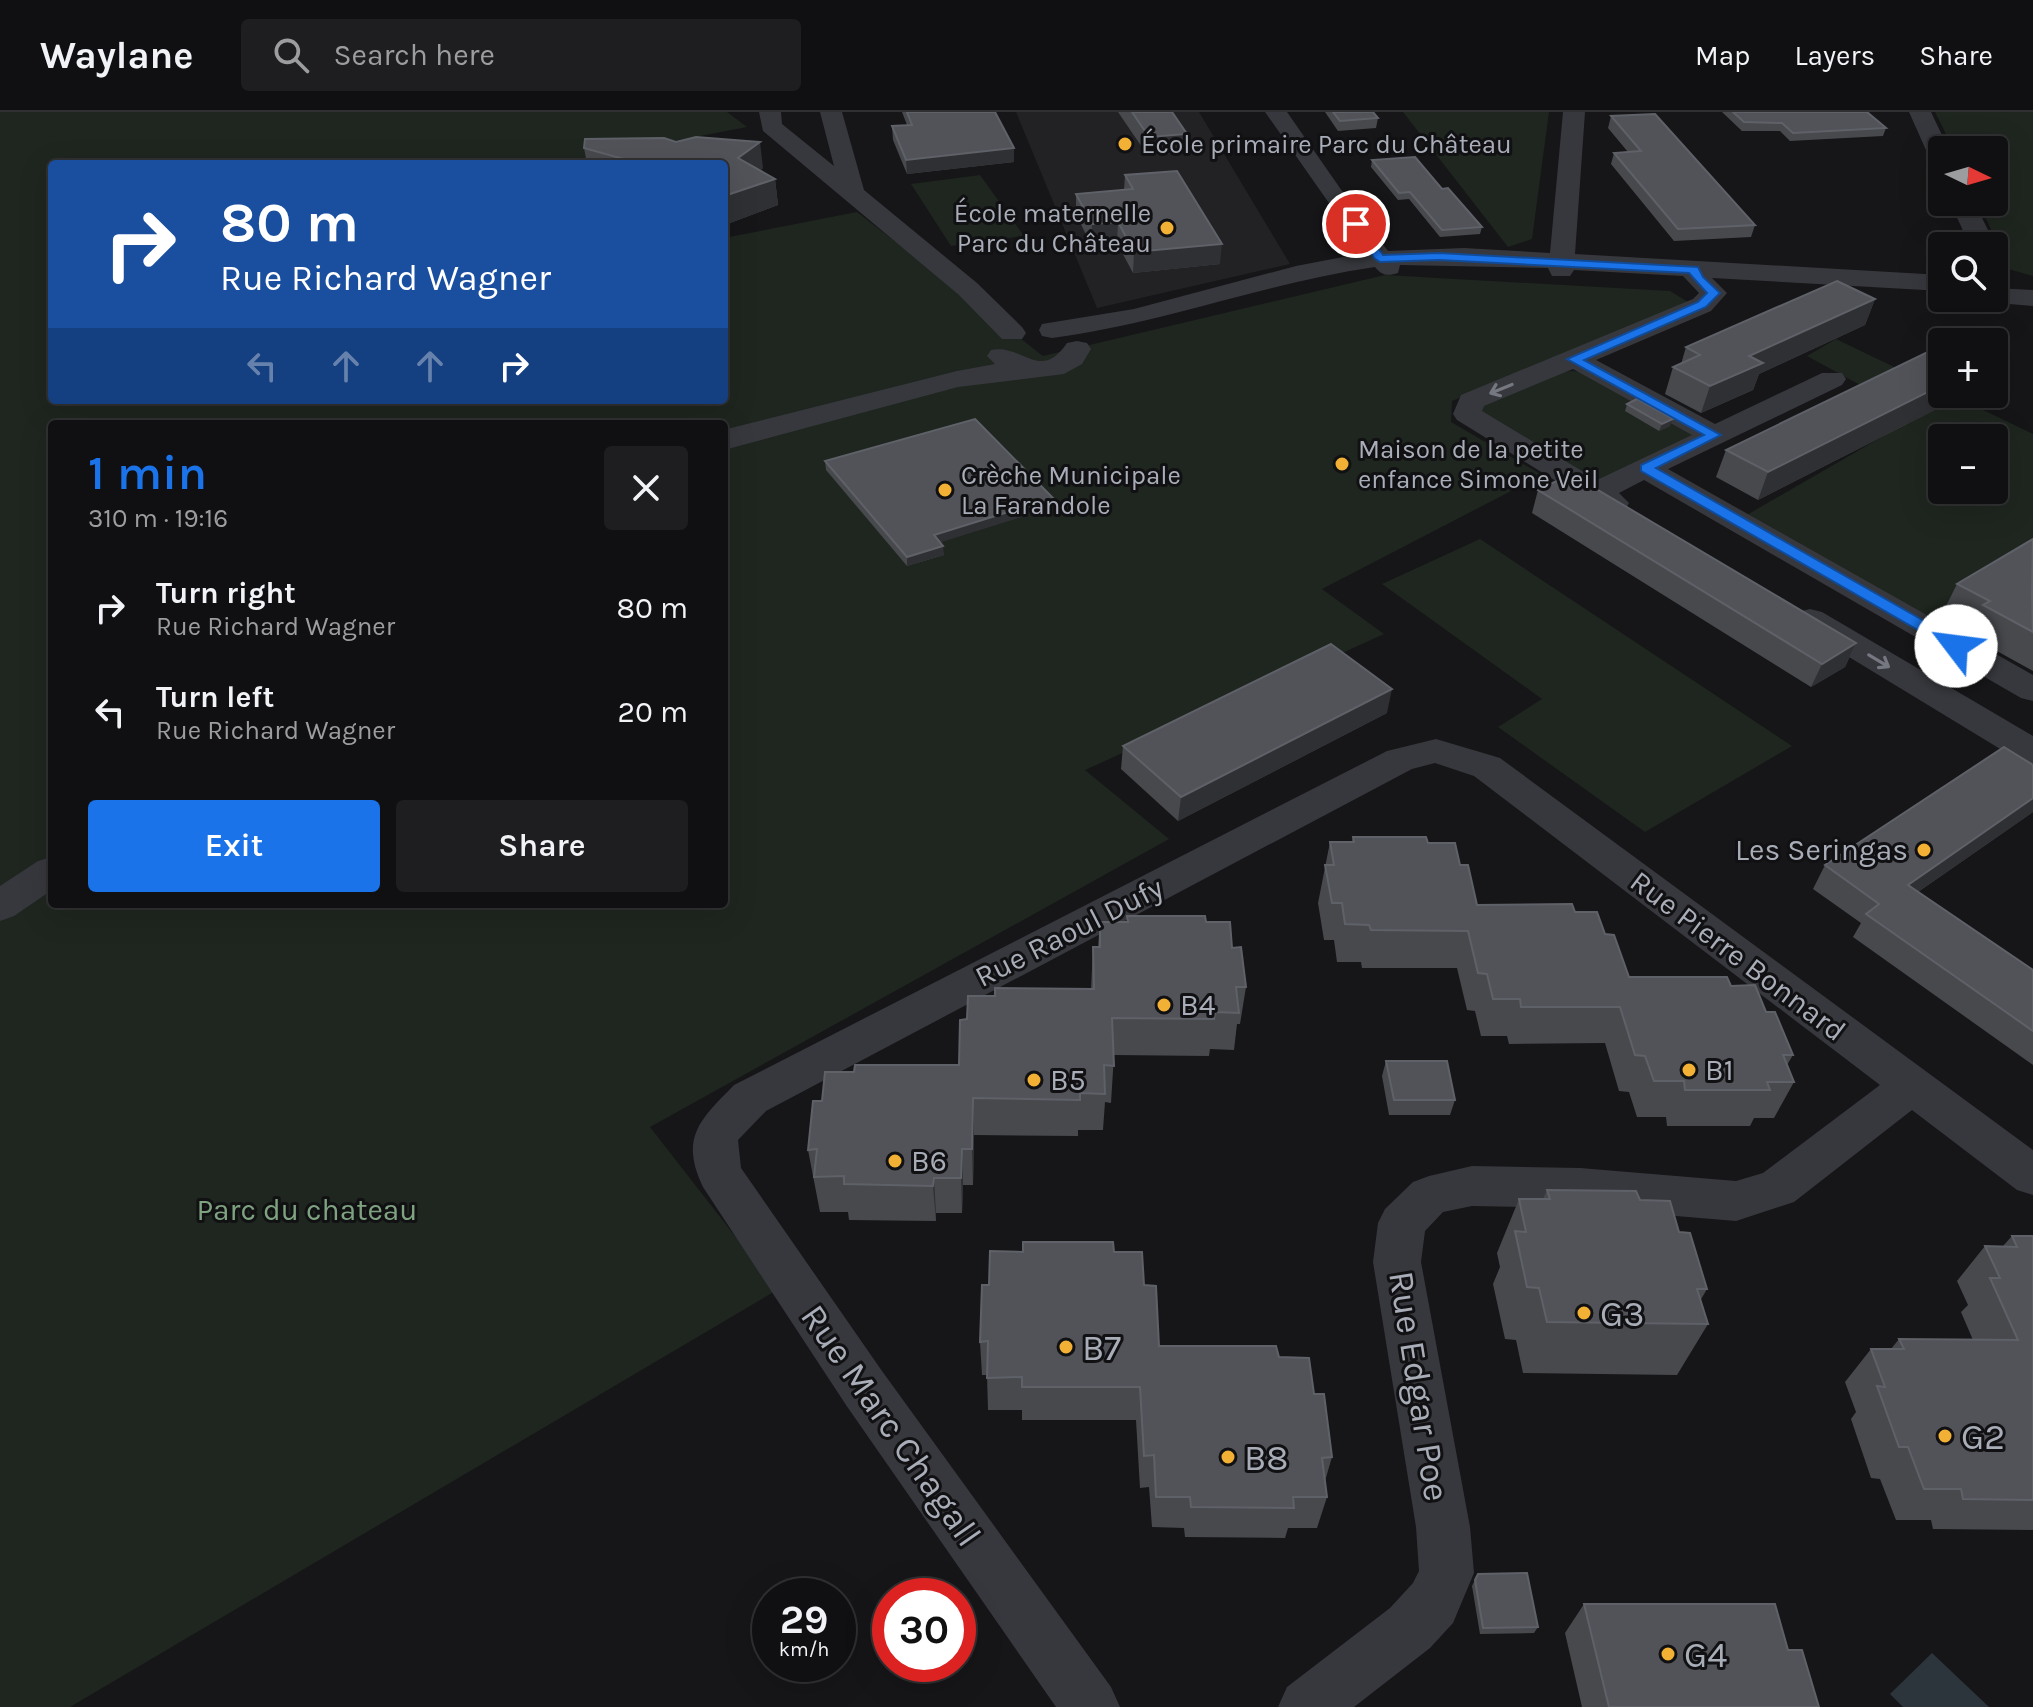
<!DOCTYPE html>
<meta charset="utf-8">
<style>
body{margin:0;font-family:Karla,sans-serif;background:#1e1e20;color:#f1f3f6;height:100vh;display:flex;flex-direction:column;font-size:30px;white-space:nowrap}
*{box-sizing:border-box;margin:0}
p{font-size:26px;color:#9c9d9f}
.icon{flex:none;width:44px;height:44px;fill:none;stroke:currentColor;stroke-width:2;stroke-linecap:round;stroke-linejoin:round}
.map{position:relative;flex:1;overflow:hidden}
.side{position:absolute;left:48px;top:308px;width:680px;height:488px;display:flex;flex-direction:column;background:#101012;border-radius:8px;box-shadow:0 8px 32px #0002,0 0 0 2px #303032}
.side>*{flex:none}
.top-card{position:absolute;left:48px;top:48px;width:680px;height:244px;border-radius:8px;box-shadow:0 8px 32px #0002,0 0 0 2px #303032;background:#1a4fa0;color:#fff;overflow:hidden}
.needle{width:52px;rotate:95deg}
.buttons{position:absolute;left:1928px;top:24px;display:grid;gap:16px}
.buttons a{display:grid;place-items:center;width:80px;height:80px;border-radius:8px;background:#101012;box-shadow:0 8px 32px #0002,0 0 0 2px #303032;font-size:40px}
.speed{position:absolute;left:752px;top:1466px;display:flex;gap:16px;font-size:40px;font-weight:700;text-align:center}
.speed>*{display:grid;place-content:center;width:104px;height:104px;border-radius:50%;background:#101012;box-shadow:0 8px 32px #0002,0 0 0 2px #303032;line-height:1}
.speed small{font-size:20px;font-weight:400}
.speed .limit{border:12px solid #d22;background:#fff;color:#111}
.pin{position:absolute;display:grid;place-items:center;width:68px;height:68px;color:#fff;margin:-34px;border:4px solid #fff;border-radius:50%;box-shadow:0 2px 8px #0007}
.me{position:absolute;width:88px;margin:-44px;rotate:300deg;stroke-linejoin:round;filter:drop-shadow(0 0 6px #0008)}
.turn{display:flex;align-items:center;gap:28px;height:168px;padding:0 40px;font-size:36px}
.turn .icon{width:104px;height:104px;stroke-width:2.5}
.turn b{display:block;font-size:56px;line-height:68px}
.lanes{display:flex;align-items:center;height:76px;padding:0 40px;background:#0003;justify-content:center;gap:40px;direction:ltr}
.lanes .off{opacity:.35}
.round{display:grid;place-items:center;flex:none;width:84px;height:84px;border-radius:8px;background:#1e1e20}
.summary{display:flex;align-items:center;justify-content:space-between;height:136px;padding:0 40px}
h1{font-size:48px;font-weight:600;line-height:60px;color:#1a73e8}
.primary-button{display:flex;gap:16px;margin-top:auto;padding:16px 40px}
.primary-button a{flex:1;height:92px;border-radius:8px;background:#1a73e8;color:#fff;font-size:32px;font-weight:600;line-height:92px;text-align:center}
.primary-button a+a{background:#1e1e20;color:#f1f3f6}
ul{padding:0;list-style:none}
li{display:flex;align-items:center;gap:24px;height:104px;padding:0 40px}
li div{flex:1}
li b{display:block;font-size:30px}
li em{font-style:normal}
header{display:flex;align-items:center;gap:48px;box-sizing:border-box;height:112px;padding:0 40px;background:#101012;border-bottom:2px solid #303032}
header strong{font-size:38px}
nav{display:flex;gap:44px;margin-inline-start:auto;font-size:28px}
.search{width:560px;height:72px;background:#1e1e20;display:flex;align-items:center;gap:20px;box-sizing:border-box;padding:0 28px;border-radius:8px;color:#9c9d9f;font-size:30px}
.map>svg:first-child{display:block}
.built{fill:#222225}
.green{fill:#1e261f;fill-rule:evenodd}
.water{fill:#2c353c}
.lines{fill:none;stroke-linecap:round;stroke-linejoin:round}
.minor{fill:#37383d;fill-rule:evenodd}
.wall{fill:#47494d}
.shaded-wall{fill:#2f3033}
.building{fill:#525359;stroke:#5f6168;stroke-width:2}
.oneway{stroke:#757881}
.route{fill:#1a73e8;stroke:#114b97;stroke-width:2}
.poi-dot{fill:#f2b134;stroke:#111113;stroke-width:3}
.labels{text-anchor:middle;stroke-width:6;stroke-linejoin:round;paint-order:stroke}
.far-poi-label{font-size:26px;fill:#a8adb8;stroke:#111113;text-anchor:start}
.poi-label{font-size:30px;fill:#a8adb8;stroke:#111113;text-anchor:start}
.street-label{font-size:30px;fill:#a8adb8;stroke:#111113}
.park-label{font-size:30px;fill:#7fa381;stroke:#111113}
.near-poi-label{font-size:36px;fill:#a8adb8;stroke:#111113;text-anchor:start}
.near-street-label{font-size:36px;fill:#a8adb8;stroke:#111113}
</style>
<header>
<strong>Waylane</strong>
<div class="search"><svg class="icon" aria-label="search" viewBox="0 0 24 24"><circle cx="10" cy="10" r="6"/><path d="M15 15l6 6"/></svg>Search here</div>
<nav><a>Map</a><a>Layers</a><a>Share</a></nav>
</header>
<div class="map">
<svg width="2033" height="1595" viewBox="0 0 2033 1595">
<rect width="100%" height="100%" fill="#161618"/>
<path class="built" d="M1016 0H1199L1290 152 1097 196Z"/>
<g class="green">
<path d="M0 0H727L747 15 554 52H52V288H724V126L857 100 1043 244 1385 163 1670 179 1688 190 1452 289 1451 310 1542 363 1322 477 1384 522 1085 658 1169 727 650 1015 777 1178 70 1595H0ZM52 312H724V792H52Z"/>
<path d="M1403 0H1549L1532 127 1508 135Z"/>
<path d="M1935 0H2033V164L2008 157 1979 90H1994V38H1954Z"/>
<path d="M980 63 1024 124 951 134 911 72Z"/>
<path d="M1836 227 1942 278V282H1950L2033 322V447L1928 509 1745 404 1906 311 1875 281 1807 244ZM1942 326H1994V378H1942Z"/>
<path d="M1573 259 1581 260 1691 321 1692 326 1596 380 1479 306V295L1561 260Z"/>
<path d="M1480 427 1792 634 1645 720 1498 615 1542 587 1382 472Z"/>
</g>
<path class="water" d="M1932 1541 1989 1595H1903L1890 1582Z"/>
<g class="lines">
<g class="minor">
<path d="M759 0H781L782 12 834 54 820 0H842L864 78 977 171 1022 215 1026 221 1022 227H1002L959 183 763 19Z"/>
<path d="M1265 0H1287L1349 89 1388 139 1464 136 1550 141 1563 0H1585L1575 142 1942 163V179L1712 166 1727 181 1711 199 1596 248 1715 312 1822 261H1842L1846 267 1842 273 1668 357 2033 563V589L2021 586 1644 368 1619 381 1629 391 1625 398H1603L1457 308 1453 302 1461 283 1693 187 1699 181 1683 164 1574 158 1570 164H1552L1548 156 1400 153 1398 161C1388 164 1382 164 1375 155 1265 171 1162 212 1052 226L1042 224 1039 218 1042 212 1134 197 1296 154 1364 141ZM1573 257 1692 323 1597 368 1482 299 1484 294Z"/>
<path d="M1909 0H1931L1949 38H1942V54L1930 47Z"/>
<path d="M1950 90H1974L1996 134 1994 136 1970 134Z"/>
<path d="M1994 176 2033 178V194L1985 190 1982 186H1994Z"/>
<path d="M1077 229 1087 231 1091 237 1082 252 1064 262 958 275 724 338 727 317 957 259 995 252 987 244 991 238C1022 231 1040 271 1067 231Z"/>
<path d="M1810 497 1822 500 2033 624V652L2020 649 1798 514 1793 507 1798 500Z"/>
<path d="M1436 627 1500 646 2033 1038V1083L2017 1078 1912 998 1794 1090 1736 1109 1580 1096 1472 1094 1443 1100 1425 1119 1421 1150 1470 1415 1474 1461 1453 1511 1430 1536 1354 1595H1278L1287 1575 1390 1496 1413 1471 1419 1459 1416 1415 1373 1150 1378 1111 1385 1097 1413 1070 1429 1064 1472 1054 1580 1056 1736 1069 1763 1061 1880 973 1474 664 1435 651 1412 657 766 999 738 1028 741 1056 882 1259 1111 1575 1120 1595H1056L846 1293 703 1075C679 1025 701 1007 734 973L1387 639Z"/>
<path d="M52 745V778L14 804 0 809V774L38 749Z"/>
</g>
</g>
<g class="wall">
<path d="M902 0H995L1014 36V50L907 62 893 28 892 14 907 13Z"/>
<path d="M1118 0H1172L1185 40 1148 44Z"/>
<path d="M1325 0H1373L1378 6 1376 16 1338 19Z"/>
<path d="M1722 0H1867L1886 16 1883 24 1790 29 1780 19H1742Z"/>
<path d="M1611 4 1755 113 1751 125 1674 129 1611 52 1614 41 1628 40 1608 16Z"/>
<path d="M676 30 763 56 760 58 775 67 778 93 730 111H724V52H587L584 36Z"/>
<path d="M1372 48 1482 115 1480 122 1440 125 1409 87 1398 88 1371 55Z"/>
<path d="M1125 63 1220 152 1133 161 1117 131 1091 133 1076 102V82L1124 78Z"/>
<path d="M1875 187 1865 213 1759 262 1753 278 1701 301 1665 282 1673 255 1681 252 1686 235Z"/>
<path d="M1942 282H1966L1758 388 1716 365 1726 338Z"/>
<path d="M1627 292 1670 314 1659 319 1625 299Z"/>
<path d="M825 349 1053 395 940 430 944 443 907 454 826 358Z"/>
<path d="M1538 378 1856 531 1845 555 1811 575 1532 401Z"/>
<path d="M2033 427V559L1968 523 1970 517 1942 502 1957 472Z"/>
<path d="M1387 601 1178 709 1121 657 1123 634Z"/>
<path d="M2033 653V700L1918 780 2033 858V953L1853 825 1861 811 1813 777 1825 753Z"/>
<path d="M1353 725 1428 731 1460 753 1477 793 1575 800 1605 822 1629 865 1731 874 1766 900 1793 943 1787 953 1794 970 1774 1006H1754L1750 1014H1667L1666 1005H1637L1629 980 1619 979 1605 931 1509 932 1507 924H1481L1475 899 1467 898 1457 856H1362L1361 850H1337L1334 828H1324L1318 791 1330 730H1352Z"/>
<path d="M1127 804 1206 810 1232 836 1246 875 1240 912H1237L1234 938 1210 937 1209 944 1114 943 1111 991 1105 990 1103 1018H1078V1024L974 1023 973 1073H963L962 1101H936V1109L849 1108 848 1100H820L808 1038 822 989 854 960 959 953 967 907 995 884 1091 877 1093 835H1098L1100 810H1127Z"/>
<path d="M1386 949 1455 988 1450 1003H1389L1382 964Z"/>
<path d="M1547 1078 1640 1088 1679 1120 1707 1177 1700 1189 1708 1212 1677 1263 1523 1261 1516 1228 1505 1227 1493 1172 1500 1155 1497 1141 1519 1087H1543Z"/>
<path d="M2012 1124H2033V1418L1933 1417 1931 1408H1896L1880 1367 1871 1366 1851 1307 1856 1300 1845 1270 1871 1237H1891L1899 1227 1973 1228 1961 1200 1968 1193 1957 1169 1985 1134H2003Z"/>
<path d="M1114 1140 1144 1173 1159 1234 1279 1245 1314 1282 1332 1345 1325 1369 1327 1385 1317 1416H1288L1285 1426 1185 1425 1184 1416 1152 1415 1149 1375 1140 1376 1136 1308H1022V1298H988L987 1263H982L980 1230 989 1173Z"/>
<path d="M1478 1462 1538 1515 1534 1521 1480 1522 1472 1474Z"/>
<path d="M1584 1492 1788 1538 1819 1595H1582L1565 1521Z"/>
</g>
<g class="shaded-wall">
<path d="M1187 22 1185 40 1148 44 1149 25Z"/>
<path d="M760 30 763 56 741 73 738 46Z"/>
<path d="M1014 36V50L907 62 906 48Z"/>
<path d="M775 67 778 93 730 111H724V84Z"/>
<path d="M1118 110 1117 131 1091 133 1092 112Z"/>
<path d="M1222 132 1220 152 1133 161 1134 140Z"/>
<path d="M1875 187 1865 213 1759 262 1753 278 1701 301 1710 274 1749 244Z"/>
<path d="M2000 244 1994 258V248Z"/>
<path d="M1942 273V282H1966L1758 388 1768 360Z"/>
<path d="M1673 307 1670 314 1659 319 1662 312Z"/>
<path d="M1053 386V395L935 432 934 423Z"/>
<path d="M943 434 944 443 907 454V445Z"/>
<path d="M1856 531 1845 555 1811 575 1822 552Z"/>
<path d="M1392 577 1387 601 1178 709 1181 685Z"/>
<path d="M2033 686V700L1895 796 1908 773Z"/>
<path d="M973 986 974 1023 973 1073 972 1037Z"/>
<path d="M962 1037 963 1073 962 1101 961 1066Z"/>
<path d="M934 1066 936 1101V1109L933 1074Z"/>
</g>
<g class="building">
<path d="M907 0H995L1014 36 906 48 892 14 912 13Z"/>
<path d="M1132 0H1172L1187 22 1149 25Z"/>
<path d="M1333 0H1373L1378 6 1340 9Z"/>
<path d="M1733 0H1867L1886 16 1793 21 1782 11 1744 10Z"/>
<path d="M1655 2 1755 113 1678 117 1614 41 1641 39 1611 4Z"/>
<path d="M696 25 760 30 738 46 775 67 724 84V52H636L638 51 584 36 585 27 664 26 676 30Z"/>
<path d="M1415 45 1442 77 1448 76 1482 115 1442 118 1410 80 1399 81 1372 48Z"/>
<path d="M1177 59 1222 132 1134 140 1118 110 1092 112 1076 82 1133 77 1125 63Z"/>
<path d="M1837 169 1875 187 1749 244 1763 251 1710 274 1673 255 1700 243 1686 235Z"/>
<path d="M1958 225 1969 230H1949Z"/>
<path d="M1942 233V273L1768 360 1726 338Z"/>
<path d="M1637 287 1673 307 1662 312 1627 292Z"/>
<path d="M975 307 1053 386 934 423 943 434 907 445 825 349Z"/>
<path d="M1571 362 1856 531 1822 552 1538 378Z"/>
<path d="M2033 427 2032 481 2033 520 1983 493 1990 489 1957 472Z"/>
<path d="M1331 532 1392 577 1181 685 1123 634Z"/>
<path d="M2004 635 2033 653V686L1908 773 2033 858V919L1866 802 1879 792 1825 753Z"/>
<path d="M1353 725H1426L1428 731H1455L1460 753H1468L1477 793 1572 792 1575 800H1597L1605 822 1614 823 1629 865H1727L1731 874 1755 873 1766 900H1775L1793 943H1783L1794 970H1767L1770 978H1685L1684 969H1654L1645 944 1635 943 1620 895H1521L1520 887H1493L1487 862 1478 861 1468 819 1371 818 1369 813 1345 812 1342 791H1332L1325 753H1334L1330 730H1354Z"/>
<path d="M1127 804H1205L1206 810H1230L1232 836 1241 835 1246 875H1236L1239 901 1215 900 1214 907 1112 906 1114 954 1104 953 1105 982 1080 981V988L973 986 972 1037H962L961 1066H934L933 1074 844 1072V1064L814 1065 817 1037 808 1038 813 989H822L825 960H854L855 953H959L960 908 967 907 968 884H995V876L1094 877 1093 835H1100V810H1128Z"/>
<path d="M1386 949H1447L1455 988H1394Z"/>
<path d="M1547 1078 1636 1079 1640 1088 1670 1089 1679 1120 1690 1121 1707 1177H1697L1708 1212 1547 1210 1539 1176 1527 1175 1515 1119 1526 1120 1519 1087H1550Z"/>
<path d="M2012 1124H2033V1388L1963 1387 1961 1377H1924L1908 1335H1899L1877 1274 1885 1275 1871 1237H1904L1899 1227 2018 1228 1990 1166H2000L1985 1134 2017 1135Z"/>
<path d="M1023 1130H1113L1114 1140H1142L1144 1173 1156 1174 1159 1234H1276L1279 1245 1309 1246 1314 1282H1324L1332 1345 1322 1346 1327 1385H1293L1294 1396 1191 1395 1190 1385H1156L1154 1343 1144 1344 1140 1275H1022V1265L987 1266 988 1229 980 1230 982 1173H989L990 1139 1023 1140Z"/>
<path d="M1527 1461 1538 1515 1483 1516 1475 1468 1478 1462Z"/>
<path d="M1584 1492H1775L1788 1538H1802L1819 1595H1609Z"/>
</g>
<defs><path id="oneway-shaft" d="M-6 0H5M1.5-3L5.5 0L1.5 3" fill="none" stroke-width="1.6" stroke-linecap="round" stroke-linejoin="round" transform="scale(2)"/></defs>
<g class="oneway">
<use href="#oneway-shaft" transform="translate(1501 277) rotate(158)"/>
<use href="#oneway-shaft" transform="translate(1879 549) rotate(31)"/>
</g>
<path class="route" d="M1352 109H1360L1383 143 1439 141 1698 155 1703 165 1720 181 1706 195 1584 248 1721 323 1656 356 1961 530V537H1951L1641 359V353L1704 323 1567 247 1698 190 1707 181 1689 161 1439 148 1380 150 1374 146Z"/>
<g class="poi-dot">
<circle cx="1125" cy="32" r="8"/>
<circle cx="1167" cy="116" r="8"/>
<circle cx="1342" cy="352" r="8"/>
<circle cx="945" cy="378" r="8"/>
<circle cx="1924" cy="738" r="8"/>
<circle cx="1164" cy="893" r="8"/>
<circle cx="1689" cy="958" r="8"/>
<circle cx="1034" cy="968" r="8"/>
<circle cx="895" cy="1049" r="8"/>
<circle cx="1584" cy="1201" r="8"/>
<circle cx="1066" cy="1235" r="8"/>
<circle cx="1945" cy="1324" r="8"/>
<circle cx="1228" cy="1345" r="8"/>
<circle cx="1668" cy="1542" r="8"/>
</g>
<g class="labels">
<g class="far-poi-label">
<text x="1141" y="41">École primaire Parc du Château</text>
<text x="1151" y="110" text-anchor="end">École maternelle<tspan x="1151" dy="30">Parc du Château</tspan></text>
<text x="1358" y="346">Maison de la petite<tspan x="1358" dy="30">enfance Simone Veil</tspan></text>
<text x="961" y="372">Crèche Municipale<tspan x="961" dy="30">La Farandole</tspan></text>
</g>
<g class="poi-label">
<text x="1908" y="748" text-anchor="end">Les Seringas</text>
<text x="1180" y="903">B4</text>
<text x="1705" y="968">B1</text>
<text x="1050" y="978">B5</text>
<text x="911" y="1059">B6</text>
</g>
<g class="street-label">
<text transform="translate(1069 820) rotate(-27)" y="10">Rue Raoul Dufy</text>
<text transform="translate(1738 844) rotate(37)" y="10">Rue Pierre Bonnard</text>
</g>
<g class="park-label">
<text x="307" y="1108">Parc du chateau</text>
</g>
<g class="near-poi-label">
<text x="1600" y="1214">G3</text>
<text x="1082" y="1248">B7</text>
<text x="1961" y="1337">G2</text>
<text x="1244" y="1358">B8</text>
<text x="1684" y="1555">G4</text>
</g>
<g class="near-street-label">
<text transform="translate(1420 1274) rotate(81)" y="13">Rue Edgar Poe</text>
<text transform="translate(892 1313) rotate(55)" y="13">Rue Marc Chagall</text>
</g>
</g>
</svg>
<div class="buttons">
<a><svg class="needle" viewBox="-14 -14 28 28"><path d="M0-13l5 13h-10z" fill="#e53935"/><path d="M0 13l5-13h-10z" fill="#9c9d9f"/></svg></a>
<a><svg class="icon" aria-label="search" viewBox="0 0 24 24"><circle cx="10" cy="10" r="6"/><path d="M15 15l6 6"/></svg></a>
<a>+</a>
<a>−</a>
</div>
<div class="speed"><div>29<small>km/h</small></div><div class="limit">30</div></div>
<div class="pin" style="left:1356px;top:112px;background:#d93025"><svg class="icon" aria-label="arrive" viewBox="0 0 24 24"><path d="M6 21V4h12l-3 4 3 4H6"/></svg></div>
<svg class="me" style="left:1956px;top:534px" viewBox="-20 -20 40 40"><circle r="19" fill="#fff"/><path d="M0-13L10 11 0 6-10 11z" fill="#1a73e8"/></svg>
<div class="top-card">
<div class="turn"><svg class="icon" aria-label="right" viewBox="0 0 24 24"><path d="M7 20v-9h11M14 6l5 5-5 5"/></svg><div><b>80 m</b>Rue Richard Wagner</div></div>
<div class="lanes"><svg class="icon off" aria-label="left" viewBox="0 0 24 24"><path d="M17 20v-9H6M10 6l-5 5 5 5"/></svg><svg class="icon off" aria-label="ahead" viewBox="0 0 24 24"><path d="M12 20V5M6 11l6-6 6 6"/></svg><svg class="icon off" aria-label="ahead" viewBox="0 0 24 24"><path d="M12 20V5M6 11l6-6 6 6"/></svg><svg class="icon" aria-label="right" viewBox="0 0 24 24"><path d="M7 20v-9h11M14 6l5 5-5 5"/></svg></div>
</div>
<section class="side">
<div class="summary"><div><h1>1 min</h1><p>310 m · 19:16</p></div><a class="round"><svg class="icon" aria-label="close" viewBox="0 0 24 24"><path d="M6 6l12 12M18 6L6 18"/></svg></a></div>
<ul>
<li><svg class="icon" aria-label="right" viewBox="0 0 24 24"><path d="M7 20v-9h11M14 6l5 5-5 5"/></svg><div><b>Turn right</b><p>Rue Richard Wagner</p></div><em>80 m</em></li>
<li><svg class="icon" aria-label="left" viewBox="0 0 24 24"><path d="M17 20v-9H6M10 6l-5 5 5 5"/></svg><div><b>Turn left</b><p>Rue Richard Wagner</p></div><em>20 m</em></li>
</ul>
<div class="primary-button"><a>Exit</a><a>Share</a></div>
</section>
</div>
